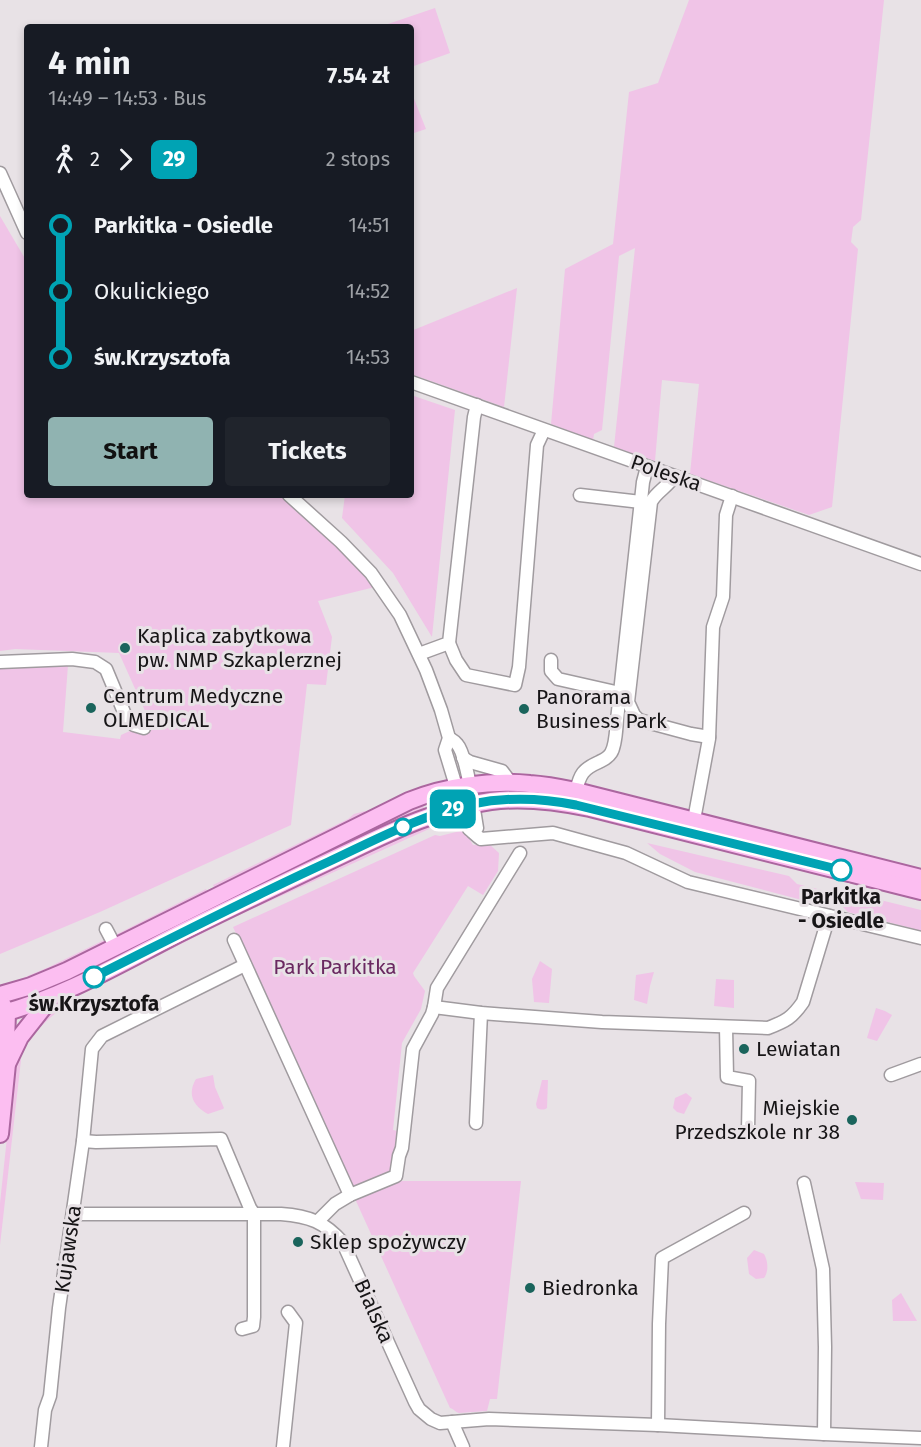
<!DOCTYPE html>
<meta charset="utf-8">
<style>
:root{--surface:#171b24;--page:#20242c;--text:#f1f3f6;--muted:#9ea1a6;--accent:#90b3b1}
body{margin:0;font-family:"Fira Sans",sans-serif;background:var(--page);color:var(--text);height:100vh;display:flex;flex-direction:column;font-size:22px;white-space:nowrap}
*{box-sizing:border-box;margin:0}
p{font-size:20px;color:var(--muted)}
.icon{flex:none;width:33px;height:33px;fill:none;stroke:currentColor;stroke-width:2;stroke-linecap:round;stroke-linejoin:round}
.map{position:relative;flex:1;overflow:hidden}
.side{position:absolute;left:24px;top:24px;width:390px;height:474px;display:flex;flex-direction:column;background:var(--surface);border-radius:6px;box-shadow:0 3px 9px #0003}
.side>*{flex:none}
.badge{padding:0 12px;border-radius:9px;font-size:21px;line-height:39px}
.map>.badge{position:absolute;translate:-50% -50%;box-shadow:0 0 0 3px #fff}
.legs{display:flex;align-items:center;gap:9px;height:66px;padding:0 24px;font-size:20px}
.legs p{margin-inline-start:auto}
.headline{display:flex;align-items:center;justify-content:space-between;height:102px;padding:0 24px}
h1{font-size:33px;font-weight:700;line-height:45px}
.primary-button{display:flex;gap:12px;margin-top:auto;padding:12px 24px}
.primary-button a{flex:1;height:69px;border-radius:6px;background:var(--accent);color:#111;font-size:24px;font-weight:700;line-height:69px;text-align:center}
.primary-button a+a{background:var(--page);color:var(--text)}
ul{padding:0 24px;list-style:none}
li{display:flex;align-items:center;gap:21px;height:66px;font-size:22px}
li i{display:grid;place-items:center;width:9px;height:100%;margin:0 8px;background:currentColor}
li i::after{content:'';width:15px;height:15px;margin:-8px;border:4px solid;border-radius:50%;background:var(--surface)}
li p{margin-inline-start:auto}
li:first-child i{background:linear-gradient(#0000 50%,currentColor 0)}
li:last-child i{background:linear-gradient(currentColor 50%,#0000 0)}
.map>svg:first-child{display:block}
.green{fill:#f0c4e7}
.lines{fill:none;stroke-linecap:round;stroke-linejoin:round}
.minor-casing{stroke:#a09b9f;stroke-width:15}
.major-casing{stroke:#ab669f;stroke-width:20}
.minor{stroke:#fff;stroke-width:12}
.major{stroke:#fcbef1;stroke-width:16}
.line-1-casing{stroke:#fff;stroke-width:14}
.line-1{stroke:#00a3b4;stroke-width:9}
.poi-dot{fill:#1a645c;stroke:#e8e2e6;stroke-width:2}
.stop-1-dot{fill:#fff;stroke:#00a3b4;stroke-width:3}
.labels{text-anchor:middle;stroke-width:6;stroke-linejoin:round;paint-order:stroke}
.street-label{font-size:21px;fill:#171517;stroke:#e8e2e6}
.poi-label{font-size:21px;fill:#171517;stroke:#e8e2e6;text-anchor:start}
.stop-label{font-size:21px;font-weight:bold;fill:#171517;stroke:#e8e2e6}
.park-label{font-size:21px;fill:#6a2961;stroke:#e8e2e6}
</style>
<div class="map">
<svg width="921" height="1447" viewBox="0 0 921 1447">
<rect width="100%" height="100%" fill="#e8e2e6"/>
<g class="green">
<path d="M689,0H884L861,220L853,227L851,242L858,249L832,507L809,515L690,474L699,384L662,380L655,461L614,447L635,248L619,256L602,430L594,434L593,440L551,424L565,269L613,244L629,92L658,83Z"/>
<path d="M435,8L450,53L411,67V27H389L388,24Z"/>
<path d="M411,91L426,129L411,134Z"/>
<path d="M0,216L27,262V495H284L360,558L375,587L318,601L332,637L326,685L307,684L291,825L100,912L0,954V667L68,665L63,732L120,739L121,735L150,722L119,653L15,649L0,651Z"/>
<path d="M517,288L504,407L411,374V331Z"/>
<path d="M411,395L455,410L432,637L393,573L342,518L345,495H411Z"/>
<path d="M422,803L424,808L323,853L288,873L222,905L220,900Z"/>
<path d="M365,811L363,816L216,892L213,885L348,819L354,814Z"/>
<path d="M429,822L430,826L429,829L228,920L225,914Z"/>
<path d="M464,830L473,845L489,844L499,853L498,871L483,895L468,886L413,973L414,976L425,991L421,1009L402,1043L393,1130L402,1132L393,1170L388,1174L352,1189L233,927L435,835L440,836Z"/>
<path d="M647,843L789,876L797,884L834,893L832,898L819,901L817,904L695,872L660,854Z"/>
<path d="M206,889L209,896L119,940L115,935Z"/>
<path d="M836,893L853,898L864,896L921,910V934H910L911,928L848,912L835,899Z"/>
<path d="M219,918L221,924L117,976L134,962Z"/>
<path d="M106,939L108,943L19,984L18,980L49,967Z"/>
<path d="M540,961L552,969L549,1003L534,1002L532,979Z"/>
<path d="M654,972L650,986L647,1004L634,1000L636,975Z"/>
<path d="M716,979L734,980V1008L714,1006Z"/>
<path d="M76,996L77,998C59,1008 44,1023 30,1038L27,1037L50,1012Z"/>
<path d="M876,1008L885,1011L892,1015L877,1041L867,1038Z"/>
<path d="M19,1058L21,1060L0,1245V1203L13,1081Z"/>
<path d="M213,1075L215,1087L224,1108L223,1109L208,1114C193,1106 187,1094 196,1079Z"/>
<path d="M542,1080H548L547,1108C544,1110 541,1110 537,1108L536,1104Z"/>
<path d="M686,1093L692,1098L684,1114L677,1112L673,1108L675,1098Z"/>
<path d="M396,1181H521L497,1399H490L487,1411L459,1413C455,1412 454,1409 450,1408L356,1201L359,1195Z"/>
<path d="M855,1182L884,1183L883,1200L861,1199Z"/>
<path d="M754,1250L764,1254C768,1261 769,1271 764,1278L756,1279L749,1274L747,1258Z"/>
<path d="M901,1293L917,1321H893L892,1300Z"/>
</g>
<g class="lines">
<g class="minor-casing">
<g id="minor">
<path d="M0,173L27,233"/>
<path d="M411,382L921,564"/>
<path d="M674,476C668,487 657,491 651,502L628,702L634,715L639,720L691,734L709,737"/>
<path d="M289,495L341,542L371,573L400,615L426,670L441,710L449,738L445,750L469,829C473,832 476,836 481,839L553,833L626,853L688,882L921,938"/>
<path d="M580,495L641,502"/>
<path d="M449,643L456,660L466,675L515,685L519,667L537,445L544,430"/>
<path d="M419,654L449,643L474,417L477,405"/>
<path d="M551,660V671L558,679L620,693"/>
<path d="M0,662L72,659L95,662L106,669L126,717L134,725L144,728"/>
<path d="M449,738C452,740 455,741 457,744C467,755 474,811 477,828L473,832"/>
<path d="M463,758L470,762L502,771L511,783"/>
<path d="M576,791C580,774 583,769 599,762C603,760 608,758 611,753C616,745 616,730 617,720L643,482L647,467"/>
<path d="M694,820L709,739L713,627L723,597L726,515L732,496"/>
<path d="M106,929L115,946"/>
<path d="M234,940L350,1195"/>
<path d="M434,1007L437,988L520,853"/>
<path d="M726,1027L727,1077L749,1081L748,1130"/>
<path d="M891,1075L921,1064"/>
<path d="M476,1123L481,1013"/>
<path d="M83,1141L96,1142L221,1139L250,1208L254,1214V1317L253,1326L242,1329"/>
<path d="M804,1183L823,1269L825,1347L824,1434"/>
<path d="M73,1214H281C309,1216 325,1222 343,1243L415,1402L419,1409L431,1419L440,1423L489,1419L658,1425L824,1434L921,1438"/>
<path d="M318,1221L335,1204L350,1195L396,1176L399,1156L402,1148L413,1049L432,1014L434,1007L481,1013L602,1022L768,1028C786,1021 792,1018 803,1002L829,916"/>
<path d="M452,1422L463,1447"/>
<path d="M658,1425L659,1324L662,1258L744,1213"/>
<path d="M41,1447L45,1410L50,1396L59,1308L83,1141L92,1049L102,1036L245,965"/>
<path d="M283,1447L296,1323L288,1312"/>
</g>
</g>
<g class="major-casing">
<g id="major">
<path d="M0,995L31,986L67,971L409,801C445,786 491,780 530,784C545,785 561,788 576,791L921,878"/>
<path d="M0,1014C60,998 114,967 170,938C228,909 287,881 346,853C392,831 439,808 491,801C524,797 557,801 590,808L921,891"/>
<path d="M8,1062L20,1037L50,999"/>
<path d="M0,1134L7,1064L6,1043L7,1013L2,1004"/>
</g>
</g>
<use href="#minor" class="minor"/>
<use href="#major" class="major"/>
</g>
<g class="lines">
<g class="line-1-casing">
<path id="line-1" d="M94,977C172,938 249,898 328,862C375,840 421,815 472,804C506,797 542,798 576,805L841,870"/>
</g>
<use href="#line-1" class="line-1"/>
</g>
<g class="poi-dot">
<circle cx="125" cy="648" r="6"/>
<circle cx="91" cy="708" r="6"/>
<circle cx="524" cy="709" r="6"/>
<circle cx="744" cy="1049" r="6"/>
<circle cx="852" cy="1120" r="6"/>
<circle cx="298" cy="1242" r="6"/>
<circle cx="530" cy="1288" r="6"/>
</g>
<g class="stop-1-dot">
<circle cx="403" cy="827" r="8"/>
<circle cx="841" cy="870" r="10"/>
<circle cx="94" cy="977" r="10"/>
</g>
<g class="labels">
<g class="street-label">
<text transform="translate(666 473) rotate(19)" y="7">Poleska</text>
<text transform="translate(68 1249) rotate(-82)" y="7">Kujawska</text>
<text transform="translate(374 1311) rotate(66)" y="7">Bialska</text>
</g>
<g class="poi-label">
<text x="137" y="643">Kaplica zabytkowa<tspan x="137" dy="24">pw. NMP Szkaplerznej</tspan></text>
<text x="103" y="703">Centrum Medyczne<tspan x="103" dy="24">OLMEDICAL</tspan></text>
<text x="536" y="704">Panorama<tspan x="536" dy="24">Business Park</tspan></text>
<text x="756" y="1056">Lewiatan</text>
<text x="840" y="1115" text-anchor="end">Miejskie<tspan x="840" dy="24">Przedszkole nr 38</tspan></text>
<text x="310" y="1249">Sklep spożywczy</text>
<text x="542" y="1295">Biedronka</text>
</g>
<g class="stop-label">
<text x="841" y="904">Parkitka<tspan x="841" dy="24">- Osiedle</tspan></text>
<text x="94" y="1011">św.Krzysztofa</text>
</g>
<g class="park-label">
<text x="335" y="974">Park Parkitka</text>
</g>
</g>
</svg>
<b class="badge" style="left:453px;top:809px;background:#00a3b4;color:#fff">29</b>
<section class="side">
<div class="headline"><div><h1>4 min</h1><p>14:49 – 14:53 · Bus</p></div><b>7.54 zł</b></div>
<div class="legs"><svg class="icon" aria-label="walk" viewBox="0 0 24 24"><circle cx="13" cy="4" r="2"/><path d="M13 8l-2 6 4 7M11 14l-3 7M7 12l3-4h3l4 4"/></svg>2<svg class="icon" aria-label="forward" viewBox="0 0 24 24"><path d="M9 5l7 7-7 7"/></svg><b class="badge" style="background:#00a3b4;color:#fff">29</b><p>2 stops</p></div>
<ul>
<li><i style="color:#00a3b4"></i><b>Parkitka - Osiedle</b><p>14:51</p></li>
<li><i style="color:#00a3b4"></i><span>Okulickiego</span><p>14:52</p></li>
<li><i style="color:#00a3b4"></i><b>św.Krzysztofa</b><p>14:53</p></li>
</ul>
<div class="primary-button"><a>Start</a><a>Tickets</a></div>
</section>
</div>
